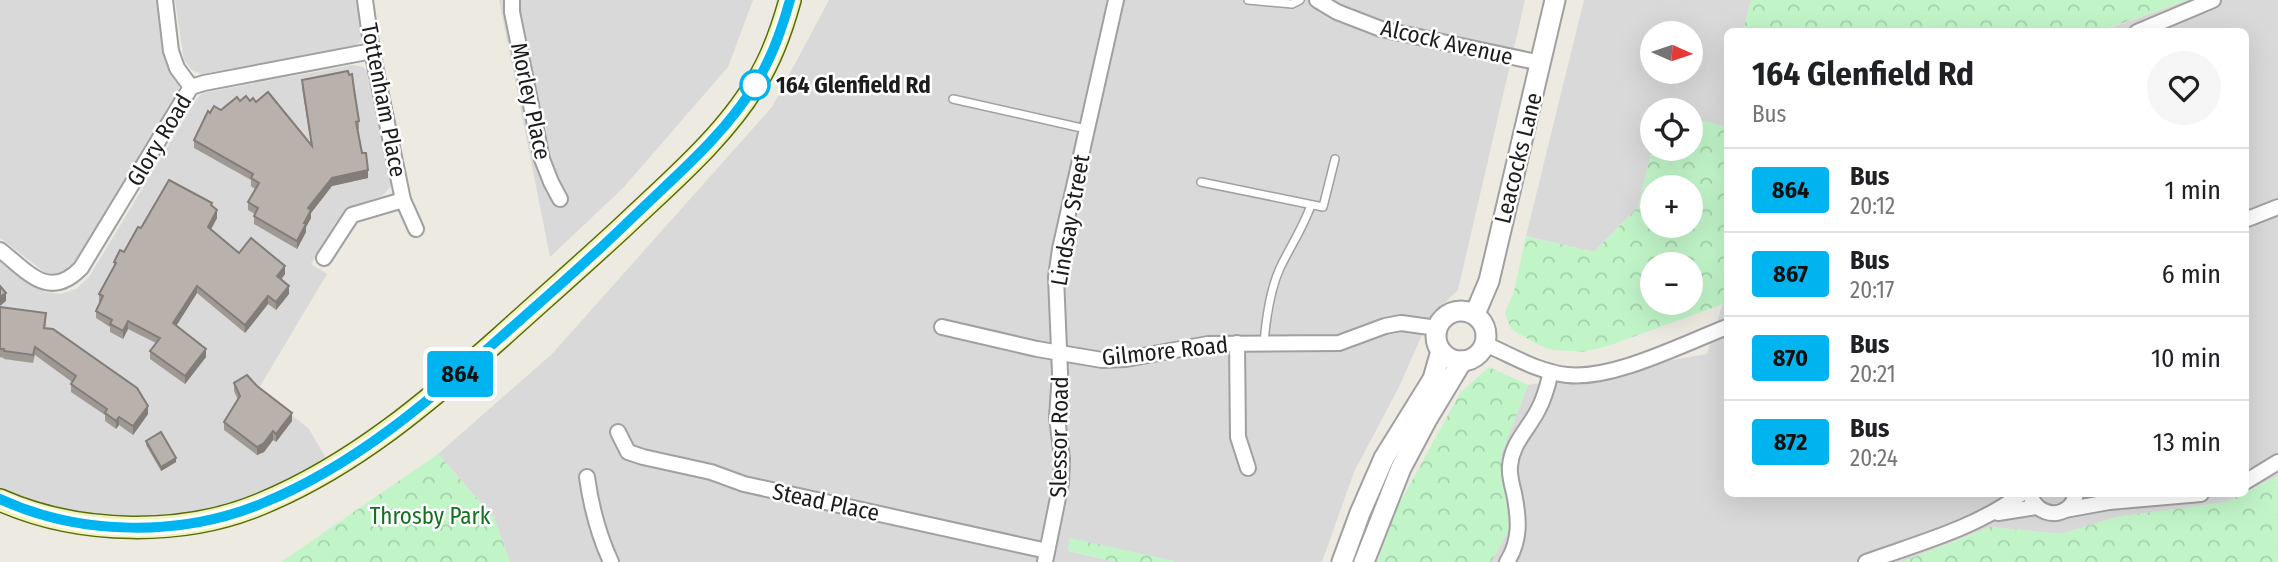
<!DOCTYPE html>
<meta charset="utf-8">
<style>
:root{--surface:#fff;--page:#f6f6f6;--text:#202124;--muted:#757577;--line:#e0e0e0}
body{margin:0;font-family:"Fira Sans Condensed",sans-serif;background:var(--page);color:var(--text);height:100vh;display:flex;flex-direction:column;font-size:26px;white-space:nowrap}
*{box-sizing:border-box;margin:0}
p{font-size:23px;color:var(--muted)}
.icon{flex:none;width:38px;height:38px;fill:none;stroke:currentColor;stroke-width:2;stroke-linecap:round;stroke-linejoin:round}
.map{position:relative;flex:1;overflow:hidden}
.drawer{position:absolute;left:1724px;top:28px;width:525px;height:469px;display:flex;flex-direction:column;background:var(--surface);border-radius:10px;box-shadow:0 7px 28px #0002}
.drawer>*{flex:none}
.badge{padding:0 14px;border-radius:5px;font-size:24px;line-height:46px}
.needle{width:46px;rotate:93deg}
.buttons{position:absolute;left:1640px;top:21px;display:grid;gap:14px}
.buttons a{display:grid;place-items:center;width:63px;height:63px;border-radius:50%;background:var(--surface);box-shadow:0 7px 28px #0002;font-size:35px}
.map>.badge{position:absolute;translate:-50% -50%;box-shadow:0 0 0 4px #fff}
.round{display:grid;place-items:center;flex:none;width:74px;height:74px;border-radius:37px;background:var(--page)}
.headline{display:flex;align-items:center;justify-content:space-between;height:119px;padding:0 28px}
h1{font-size:33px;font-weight:700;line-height:52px}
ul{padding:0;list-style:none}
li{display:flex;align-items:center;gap:21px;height:84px;padding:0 28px;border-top:2px solid var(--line)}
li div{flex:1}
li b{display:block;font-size:26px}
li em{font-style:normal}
li .badge{min-width:77px;font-weight:700;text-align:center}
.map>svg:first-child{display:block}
.residential{fill:#dad9d9;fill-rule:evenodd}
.park{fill:url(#park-crowns);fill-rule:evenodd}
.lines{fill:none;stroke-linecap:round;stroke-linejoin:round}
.service-casing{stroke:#a0a0a0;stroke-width:10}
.minor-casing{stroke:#a0a0a0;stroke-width:18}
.tertiary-casing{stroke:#a0a0a0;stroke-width:23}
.secondary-casing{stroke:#5b6a0c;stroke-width:24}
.service{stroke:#fff;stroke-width:7}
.minor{stroke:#fff;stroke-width:14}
.tertiary{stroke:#fff;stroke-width:19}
.secondary{stroke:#eff4b9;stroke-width:21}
.wall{fill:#9f9994}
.shaded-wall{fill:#827d78}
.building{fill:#b9b2ac;stroke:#827d78;stroke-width:2}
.line-casing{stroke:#fff;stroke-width:16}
.line{stroke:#00b5ef;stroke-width:10}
.stop-dot{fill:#fff;stroke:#00b5ef;stroke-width:3.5}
.labels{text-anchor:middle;stroke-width:5;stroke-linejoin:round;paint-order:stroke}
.street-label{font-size:23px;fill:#1c1c1c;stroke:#fff}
.stop-label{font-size:23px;font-weight:bold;fill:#1c1c1c;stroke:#fff;text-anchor:start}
.park-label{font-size:23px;fill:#13711f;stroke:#fff}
</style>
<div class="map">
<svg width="2278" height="562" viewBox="0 0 2278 562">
<defs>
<pattern id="park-crowns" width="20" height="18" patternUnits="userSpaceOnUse" patternTransform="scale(1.75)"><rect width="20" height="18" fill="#c1f5c8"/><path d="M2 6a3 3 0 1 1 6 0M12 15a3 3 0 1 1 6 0" fill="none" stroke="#a5d1ab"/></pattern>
</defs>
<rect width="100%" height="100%" fill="#edeae2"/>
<g class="residential">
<path d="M0,0H158L166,62L179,85L178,95L73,269L54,277L47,274L0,238Z"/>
<path d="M175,0H359L363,35L359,43L350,48L201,74L192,70L184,60Z"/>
<path d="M499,0H753L728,67L623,188L550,257Z"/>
<path d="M829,0H1525L1458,290L1429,319L1399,387L1354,472L1322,562H1178L1070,539L1068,551L1116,562H510L494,518L438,454L552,354L772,107Z"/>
<path d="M1584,0H1751L1743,31L1727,32V127L1691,118L1690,110H1652V149L1638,207L1594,252L1526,236ZM1652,33H1690V72H1652Z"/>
<path d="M2187,0H2278V476L2245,492V32H2100Z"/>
<path d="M353,65L363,67L371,75L393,181L391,186L382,196L350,207L337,221L311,264L327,274L259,388L309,429L326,458L272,488L231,503L180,514L141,517L89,515L51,507L0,488V259L45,292L60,294L76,289L89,277L196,100L202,93Z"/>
<path d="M1727,290V494H2243L2226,502L2116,517L2061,534L1990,527L1902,562H1491L1509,529L1501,455L1528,385L1707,354Z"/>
</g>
<g class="park">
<path d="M1751,0H2187L2100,31H1743Z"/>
<path d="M1691,118L1727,127V290L1723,304L1608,346L1582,352L1553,350L1540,346L1511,329L1505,313L1514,291L1526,236L1594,252L1638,207L1652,149H1690ZM1652,187H1690V226H1652ZM1690,264V303H1652V264Z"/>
<path d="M1489,367L1528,385L1501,455L1509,529L1491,562H1377L1397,508L1460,393Z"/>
<path d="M438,454L494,518L510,562H281Z"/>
<path d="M2278,476V562H1902L1990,527L2061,534L2116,517L2226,502Z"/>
<path d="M1070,538L1178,562H1116L1068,551Z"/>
</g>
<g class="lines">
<g class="service-casing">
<g id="service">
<path d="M1248,0L1292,4L1300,0"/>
<path d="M953,99L1086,129"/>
<path d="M1201,182L1323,207L1335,159"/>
<path d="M1264,343C1266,319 1270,290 1280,268C1290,247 1303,228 1311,205"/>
</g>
</g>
<g class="minor-casing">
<g id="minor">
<path d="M165,0L171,51L177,68L191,87"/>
<path d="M365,0L372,51L403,200L416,229"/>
<path d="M512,0V12L542,159L551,182L560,199"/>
<path d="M1317,0L1337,12L1381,29L1541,63"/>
<path d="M2137,32L2213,0"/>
<path d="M2245,220L2278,207"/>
<path d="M0,250C28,272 49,301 81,268L191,87L204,83L372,51"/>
<path d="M324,258L352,215L403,200"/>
<path d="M942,327L1037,349L1102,360L1126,359L1208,344L1339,343L1385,326L1401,323L1437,328"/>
<path d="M1237,343L1238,437L1248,468"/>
<path d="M1485,344C1511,355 1538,372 1567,375C1613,380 1683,344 1727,327"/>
<path d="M618,432L628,452L643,457L711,472L744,484L1047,551"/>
<path d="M587,477C591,506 599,536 611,562"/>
<path d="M2245,482L2278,462"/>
<path d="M2030,494C2037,519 2070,520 2076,494"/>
<path d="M2065,510L2109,502L2201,494"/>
<path d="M1998,513L2036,507"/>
<path d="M1045,562L1061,483L1062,459L1057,417L1060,373L1056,277L1060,249L1116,0"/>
<path d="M1507,562C1521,540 1519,518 1514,493C1512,485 1509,475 1510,466C1512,442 1529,429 1539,408C1545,397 1548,384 1551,372"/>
<path d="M1866,562C1919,543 1976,528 2021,494"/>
</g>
</g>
<g class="tertiary-casing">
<g id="tertiary">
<circle cx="1461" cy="336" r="25"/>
<path d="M1475,314L1489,281L1555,0"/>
<path d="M1342,562L1360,513L1384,458L1433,379L1441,351"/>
<path d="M1364,562L1401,468L1427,419L1462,361"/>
</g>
</g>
<g class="secondary-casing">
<path id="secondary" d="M0,500C79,535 184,537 263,503C354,465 429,401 501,337C542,300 583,264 623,227C668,184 724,137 756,83C772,58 782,29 790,0"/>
</g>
<use href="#service" class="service"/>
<use href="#minor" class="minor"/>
<use href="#tertiary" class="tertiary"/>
<use href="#secondary" class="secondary"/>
</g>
<g class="wall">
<path d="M302,80L359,121V129L358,130L362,153L368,178L332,186L311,213V218L306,227V232L297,249L254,224V216L255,214L248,210V202L255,189L251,186V180L194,148V140L210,113L221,110L240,101H250L256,102L311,144L302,88Z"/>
<path d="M212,206L217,218L211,229L239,253L285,274L281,280L289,294L276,310L268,304L245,333L197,293L176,326L206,357L185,384L150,359V351L156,343L128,329L123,339L110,332V327L96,318V311L100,303L99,302V294L114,267V262L124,252L141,228Z"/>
<path d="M0,307L46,321L45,328L148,414L133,435L119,425L116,429L105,421V415L71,392V384L72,382L35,355L33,363L4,359V358L0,357Z"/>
<path d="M234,383L292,421L276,442L273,440L264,452L257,455L224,430V422L238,400L234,391Z"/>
<path d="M146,441L176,462L161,471L146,445Z"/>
</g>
<g class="shaded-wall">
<path d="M368,170V178L332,186L311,213V218L306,227V232L297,249V241L308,208L332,178Z"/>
<path d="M217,210V218L208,235V227Z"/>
<path d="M285,266V274L277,284V276Z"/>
<path d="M197,286V293L173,331V323Z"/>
<path d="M289,286V294L276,310V302Z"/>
<path d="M6,293V301L0,306V297Z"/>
<path d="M268,296V304L245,333V325Z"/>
<path d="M128,321V329L123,339V331Z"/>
<path d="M206,349V357L185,384V376Z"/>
<path d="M148,406V414L133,435V426Z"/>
<path d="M292,413V421L276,442V434Z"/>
<path d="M119,417V425L116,429V421Z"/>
<path d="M273,431V440L264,452L257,455V447Z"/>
<path d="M176,458V462L161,471V467Z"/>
</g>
<g class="building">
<path d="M348,71L349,75L352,74L354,89L359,121L356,122L362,153H366L368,170L332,178L308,208L311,210L304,223L306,224L297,241L254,216L258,208L248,202L259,183L251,178L253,174L194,140L208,111L210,113L214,106L221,110L237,97L240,101L246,96L250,101L253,98L256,102L268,92L312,146L302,80Z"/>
<path d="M169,180L212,203L211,205L217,210L208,227L239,253L251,238L285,266L277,276L289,286L276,302L268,296L245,325L197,286L173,323L206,349L185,376L150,351L160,338L128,321L123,331L110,324L112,320L96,311L103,296L99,294L116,263L114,262L120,250L124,252L138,227L141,228Z"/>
<path d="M0,286L6,293L0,297Z"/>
<path d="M0,307L46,313L44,328L53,329L137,388L148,406L133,426L119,417L116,421L105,413L107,409L71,384L76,376L35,347L33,355L4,351V349H0Z"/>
<path d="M247,375L257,386L292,413L276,434L273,431L264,443L257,447L224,422L240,396L234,383Z"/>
<path d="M161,432L176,458L161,467L146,441Z"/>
</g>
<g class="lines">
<g class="line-casing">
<path id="line" d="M0,499C80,536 182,537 263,503C354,466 429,401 501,337C545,298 589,260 631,219C674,177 725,135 756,83C772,58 782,29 790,0"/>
</g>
<use href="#line" class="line"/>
</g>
<circle class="stop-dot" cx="755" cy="85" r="14"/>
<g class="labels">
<g class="street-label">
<text transform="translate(1447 42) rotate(13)" y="8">Alcock Avenue</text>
<text transform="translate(384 100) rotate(79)" y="8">Tottenham Place</text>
<text transform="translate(531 101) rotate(78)" y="8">Morley Place</text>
<text transform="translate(159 140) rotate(-59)" y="8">Glory Road</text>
<text transform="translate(1518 158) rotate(-76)" y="8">Leacocks Lane</text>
<text transform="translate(1070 220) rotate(-80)" y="8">Lindsay Street</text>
<text transform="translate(1165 351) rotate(-6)" y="8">Gilmore Road</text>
<text transform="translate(1059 437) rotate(-89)" y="8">Slessor Road</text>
<text transform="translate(826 502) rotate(12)" y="8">Stead Place</text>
</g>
<g class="stop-label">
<text x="776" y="93">164 Glenfield Rd</text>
</g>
<g class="park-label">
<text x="430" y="524">Throsby Park</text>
</g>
</g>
</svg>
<div class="buttons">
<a><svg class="needle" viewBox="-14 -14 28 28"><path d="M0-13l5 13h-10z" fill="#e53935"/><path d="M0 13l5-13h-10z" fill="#757577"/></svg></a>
<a><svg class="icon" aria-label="locate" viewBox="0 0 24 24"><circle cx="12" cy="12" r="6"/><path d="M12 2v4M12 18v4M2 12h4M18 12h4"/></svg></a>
<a>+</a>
<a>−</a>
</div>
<b class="badge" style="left:460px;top:374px;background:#00b5ef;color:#111">864</b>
<section class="drawer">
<div class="headline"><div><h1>164 Glenfield Rd</h1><p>Bus</p></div><a class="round"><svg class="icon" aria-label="heart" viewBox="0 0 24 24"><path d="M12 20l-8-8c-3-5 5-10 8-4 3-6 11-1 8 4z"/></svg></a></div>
<ul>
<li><span class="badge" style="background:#00b5ef;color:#111">864</span><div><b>Bus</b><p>20:12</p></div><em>1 min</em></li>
<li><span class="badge" style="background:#00b5ef;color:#111">867</span><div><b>Bus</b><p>20:17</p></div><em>6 min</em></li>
<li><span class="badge" style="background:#00b5ef;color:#111">870</span><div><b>Bus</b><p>20:21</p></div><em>10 min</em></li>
<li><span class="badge" style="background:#00b5ef;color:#111">872</span><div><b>Bus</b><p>20:24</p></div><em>13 min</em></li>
</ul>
</section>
</div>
